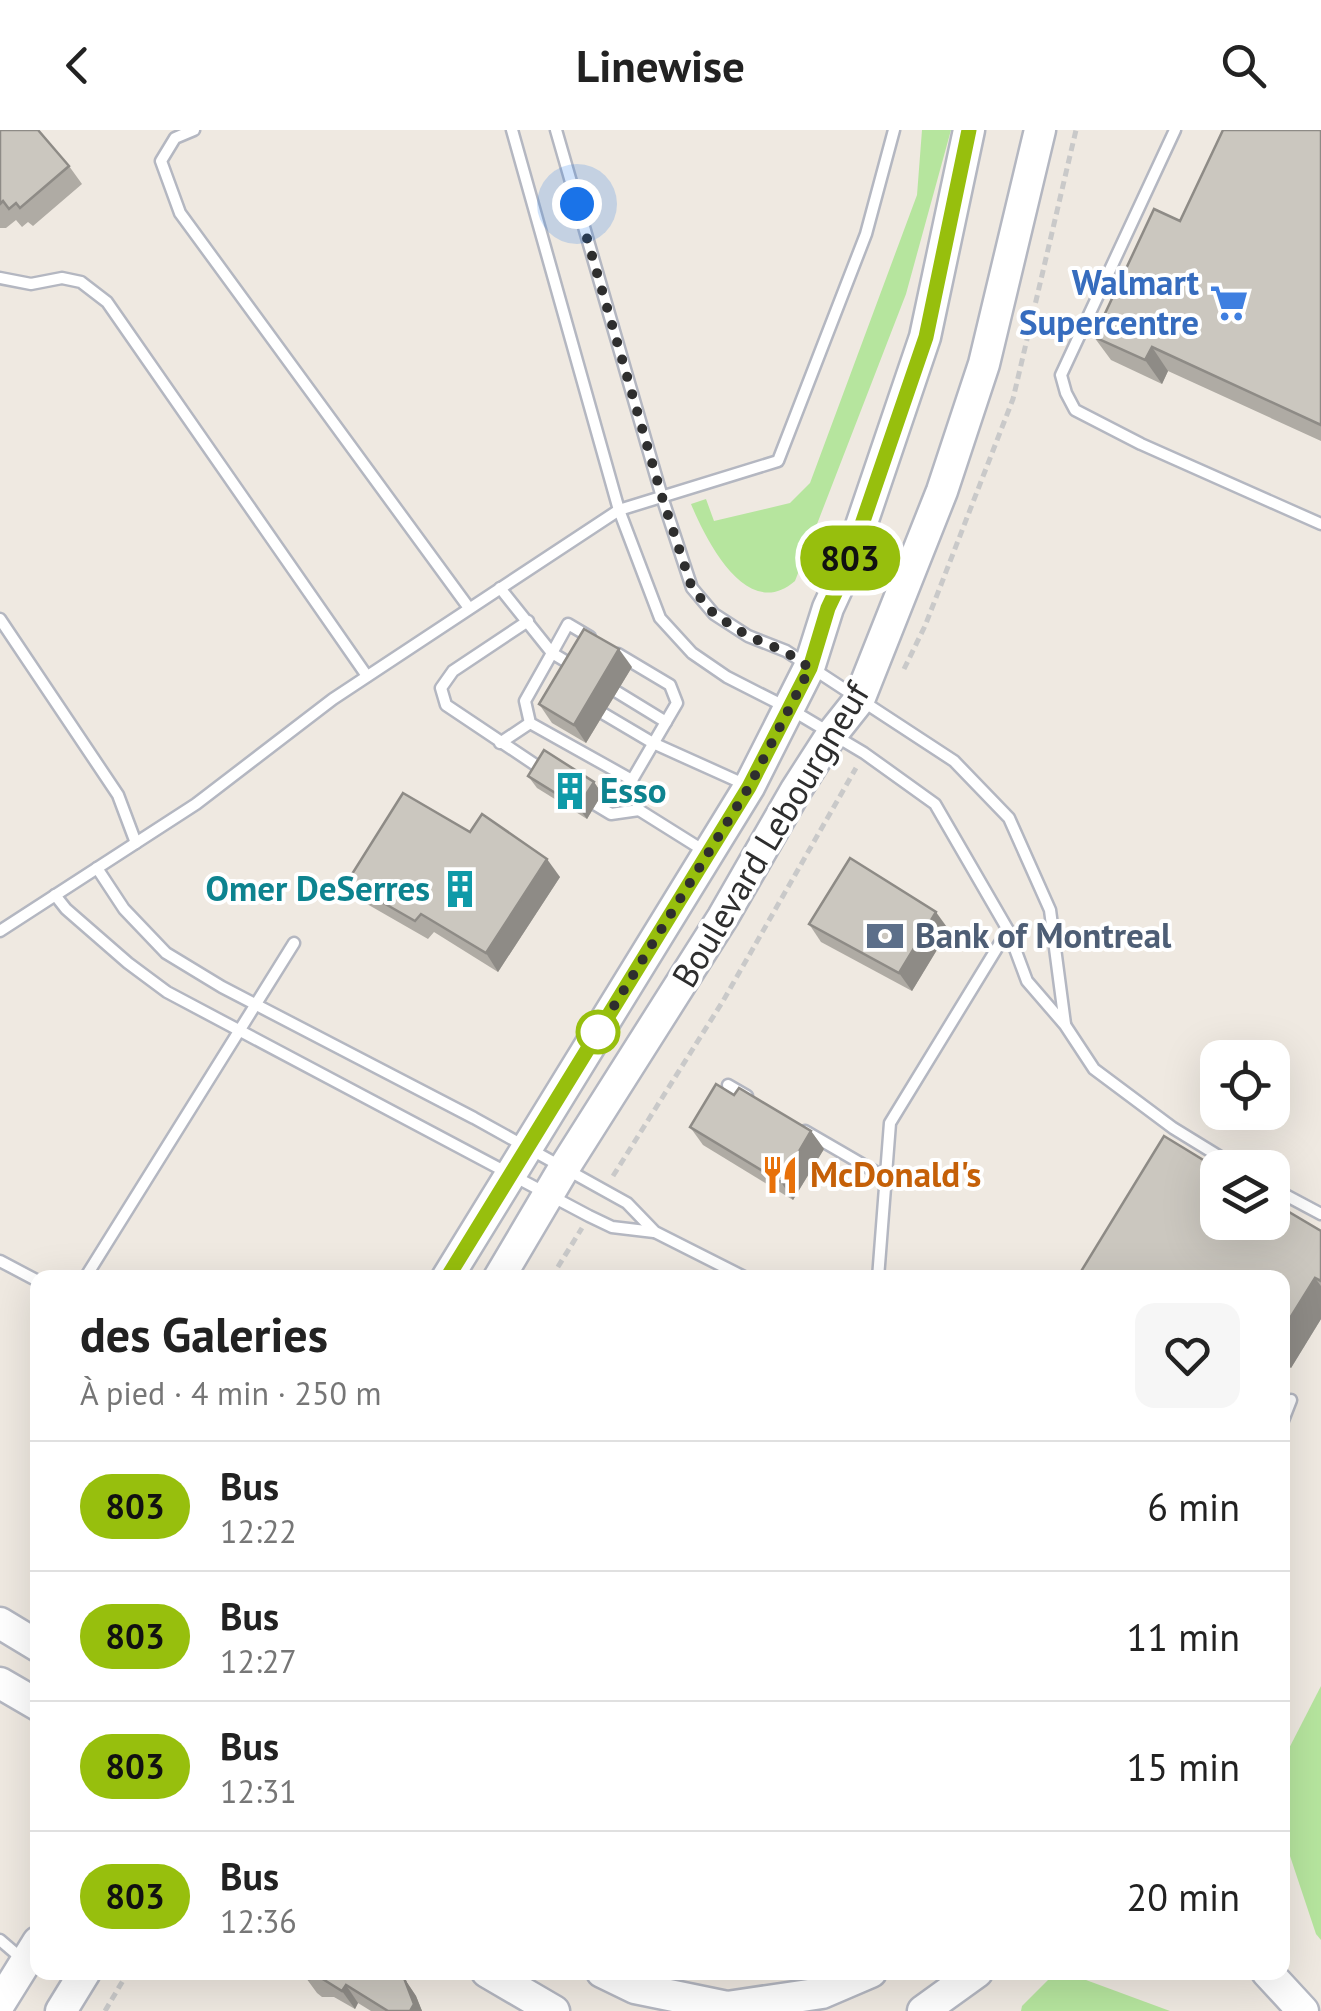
<!DOCTYPE html>
<html lang="fr">
<meta charset="utf-8">
<style>
:root{--surface:#fff;--page:#f6f6f6;--text:#222;--muted:#767676;--line:#e0e0e0}
body{margin:0;font-family:"PT Sans",sans-serif;background:var(--page);color:var(--text);height:100vh;display:flex;flex-direction:column;font-size:38px;white-space:nowrap}
*{box-sizing:border-box;margin:0}
p{font-size:32px;color:var(--muted)}
.icon{flex:none;width:55px;height:55px;fill:none;stroke:currentColor;stroke-width:2;stroke-linecap:round;stroke-linejoin:round}
.map{position:relative;flex:1;overflow:hidden}
.drawer{position:absolute;left:30px;top:1140px;width:1260px;height:710px;display:flex;flex-direction:column;background:var(--surface);border-radius:20px;box-shadow:0 10px 40px #0002}
.drawer>*{flex:none}
.badge{padding:0 20px;border-radius:32px;font-size:35px;line-height:65px}
.fabs{position:absolute;left:1200px;top:910px;display:grid;gap:20px}
.fabs a{display:grid;place-items:center;width:90px;height:90px;border-radius:20px;background:var(--surface);box-shadow:0 10px 40px #0002;font-size:50px}
.you{position:absolute;width:50px;height:50px;margin:-25px;border:8px solid #fff;border-radius:50%;background:#1a73e8;box-shadow:0 0 0 15px #1a73e833}
.map>.badge{position:absolute;translate:-50% -50%;box-shadow:0 0 0 5px #fff}
.round{display:grid;place-items:center;flex:none;width:105px;height:105px;border-radius:20px;background:var(--page)}
.summary{display:flex;align-items:center;justify-content:space-between;height:170px;padding:0 50px}
h1{font-size:48px;font-weight:600;line-height:75px}
ul{padding:0;list-style:none}
li{display:flex;align-items:center;gap:30px;height:130px;padding:0 50px;border-top:2px solid var(--line)}
li div{flex:1}
li b{display:block;font-size:38px}
li em{font-style:normal}
li .badge{min-width:110px;font-weight:700;text-align:center}
header{display:flex;justify-content:space-between;align-items:center;height:130px;padding:0 50px;background:var(--surface);font-size:45px;font-weight:600}
.map>svg:first-child{display:block}
.green{fill:#b6e59e}
.lines{fill:none;stroke-linecap:round;stroke-linejoin:round}
.lane-casing{stroke:#b4b7c1;stroke-width:15}
.secondary-casing{stroke:#b4b7c1;stroke-width:35}
.path{stroke:#c9c9c9;stroke-width:5;stroke-dasharray:8 5;stroke-linecap:butt}
.lane{stroke:#fff;stroke-width:10}
.secondary{stroke:#fff;stroke-width:30}
.wall{fill:#afaba4}
.shaded-wall{fill:#8e8b86}
.building{fill:#cbc7bf;stroke:#8e8b86;stroke-width:2.5}
.line-casing{stroke:#fff;stroke-width:22}
.line{stroke:#97bf0d;stroke-width:15}
.walk{stroke:#2e2e2e;stroke-width:10;stroke-dasharray:0 18}
.stop-dot{fill:#fff;stroke:#97bf0d;stroke-width:5}
.labels{text-anchor:middle;stroke-width:8;stroke-linejoin:round;paint-order:stroke}
.shop-label{font-size:35px;font-weight:bold;fill:#366cbe;stroke:#fff;text-anchor:end}
.culture-label{font-size:35px;font-weight:bold;fill:#0d838f;stroke:#fff;text-anchor:start}
.street-label{font-size:35px;fill:#2e2e2e;stroke:#fff}
.service-label{font-size:35px;font-weight:bold;fill:#4e5e75;stroke:#fff;text-anchor:start}
.food-label{font-size:35px;font-weight:bold;fill:#c56008;stroke:#fff;text-anchor:start}
</style>
<header><svg class="icon" aria-label="back" viewBox="0 0 24 24"><path d="M15 5l-7 7 7 7"/></svg>Linewise<svg class="icon" aria-label="search" viewBox="0 0 24 24"><circle cx="10" cy="10" r="6"/><path d="M15 15l6 6"/></svg></header>
<div class="map">
<svg width="1321" height="1881" viewBox="0 0 1321 1881">
<rect width="100%" height="100%" fill="#efe9e1"/>
<g class="green">
<path d="M922,0H951L906,164L795,451C747,493 706,410 691,374L706,369L714,391L790,373L810,353L917,65Z"/>
<path d="M1321,1556V1810L1316,1804L1283,1705L1282,1632Z"/>
<path d="M1055,1843H1067L1170,1881H1021L1022,1876Z"/>
</g>
<g class="lines">
<g class="lane-casing">
<g id="lane">
<path d="M194,0L175,8L161,31L180,83L469,478"/>
<path d="M512,0L619,380L660,488L692,523L727,547L790,579L864,623L935,674L1008,800L1027,851L1065,895L1094,939L1173,998L1238,1038"/>
<path d="M556,0L662,367L692,458L714,484L748,506L786,521L954,631L1009,688L1050,780L1065,894"/>
<path d="M1175,0L1061,245L1066,263L1075,280L1141,314L1321,394"/>
<path d="M0,148L31,154L62,148L81,152L107,172L367,546"/>
<path d="M500,458L552,523L525,571L530,593L632,650L639,680L706,722"/>
<path d="M0,489L118,665L136,713"/>
<path d="M528,491L453,541L441,558L446,575L546,642"/>
<path d="M618,524L670,555L677,573L632,650"/>
<path d="M577,538L552,523L568,494L590,507"/>
<path d="M617,562L666,592"/>
<path d="M604,584L653,613L744,654"/>
<path d="M500,613L530,593"/>
<path d="M596,675L611,684L639,680"/>
<path d="M97,738L124,779L166,823L222,857L474,988L627,1073L655,1102L746,1148"/>
<path d="M55,765L66,779L128,833L167,862L589,1086L612,1097L654,1102"/>
<path d="M0,801L196,674L333,569L619,380L778,331L866,104L894,0"/>
<path d="M728,955L747,966"/>
<path d="M805,1001L886,1048"/>
<path d="M1272,1058L1321,1084"/>
<path d="M0,1131L38,1151"/>
<path d="M85,1148L294,813"/>
<path d="M878,1148L890,993L1008,800"/>
<path d="M1282,1293L1291,1270"/>
<path d="M0,1810L21,1828"/>
</g>
</g>
<g class="secondary-casing">
<g id="secondary">
<path d="M447,1148L749,657L809,538L828,478L847,437L925,207L969,0"/>
<path d="M499,1148L564,1038L723,787L796,660L832,604L859,570L942,361L984,234L1040,0"/>
<path d="M0,1493L38,1516"/>
<path d="M0,1553L38,1575"/>
<path d="M487,1842L554,1881"/>
<path d="M602,1842L635,1858L727,1877L822,1863L871,1842"/>
<path d="M1267,1842L1303,1881"/>
<path d="M0,1873L38,1812"/>
<path d="M61,1881L85,1842"/>
<path d="M923,1881L977,1842"/>
</g>
</g>
<g class="path">
<path d="M904,539L925,496L1013,269L1076,0"/>
<path d="M613,1046L723,871L856,638"/>
<path d="M551,1148L582,1098"/>
<path d="M105,1881L128,1842"/>
</g>
<use href="#lane" class="lane"/>
<use href="#secondary" class="secondary"/>
</g>
<g class="wall">
<path d="M0,0L69,36L82,54L33,96L28,92L22,97L16,90L6,98H0Z"/>
<path d="M1321,0V311L1168,241L1162,254L1111,230L1094,207L1180,91Z"/>
<path d="M632,537L586,613L552,593L539,574Z"/>
<path d="M528,646L594,652L602,664L587,689L537,658Z"/>
<path d="M470,702L560,747L498,842L434,802L428,809L360,770L347,752Z"/>
<path d="M809,794L949,800L912,861L821,812Z"/>
<path d="M734,965L811,1001L824,1019L793,1070L703,1015L690,997Z"/>
<path d="M1321,1101V1189L1291,1238L1282,1233V1148Z"/>
<path d="M297,1842H395L404,1848L416,1866L422,1881H371L358,1873L355,1879L334,1867H322L317,1863L306,1848Z"/>
</g>
<g class="shaded-wall">
<path d="M1152,217L1168,241L1162,254L1145,230Z"/>
<path d="M619,519L632,537L586,613L574,595Z"/>
<path d="M594,652L602,664L587,689L578,677Z"/>
<path d="M547,729L560,747L498,842L486,823Z"/>
<path d="M936,782L949,800L912,861L899,843Z"/>
<path d="M811,1001L824,1019L793,1070L781,1052Z"/>
<path d="M1315,1148L1321,1156V1189L1291,1238L1282,1226V1201Z"/>
<path d="M404,1848L416,1866L422,1881H410Z"/>
<path d="M346,1855L358,1873L355,1879L342,1861Z"/>
</g>
<g class="building">
<path d="M0,0H38L69,36L20,78L16,73L9,79L3,71L0,74Z"/>
<path d="M1223,0H1321V295L1152,217L1145,230L1094,207L1154,79L1180,91Z"/>
<path d="M584,499L619,519L574,595L539,574Z"/>
<path d="M544,620L594,652L578,677L528,646Z"/>
<path d="M403,663L470,702L482,684L547,729L486,823L421,784L415,791L347,752Z"/>
<path d="M850,728L936,782L899,843L809,794Z"/>
<path d="M716,954L734,965L739,958L811,1001L781,1052L690,997Z"/>
<path d="M1164,1006L1218,1039V1092H1272V1072L1321,1101V1151L1315,1148L1282,1201V1148H1077Z"/>
<path d="M304,1842H395L404,1848L414,1874L410,1881H388L346,1855L342,1861L321,1848L309,1849L305,1845Z"/>
</g>
<g class="lines">
<g class="line-casing">
<path id="line" d="M447,1148L749,657L810,538L828,478L847,438L926,207L969,0"/>
</g>
<use href="#line" class="line"/>
<path class="walk" d="M577,74L662,367L692,458L714,484L748,506L786,522L810,538L749,657L598,902"/>
</g>
<defs>
<g id="supermarket-bare" transform="scale(3)"><path d="M-6-5.5h2.5l.6 2H6L4.5 2H-2.5L-4.4-4H-6ZM-1.5 3.2a1.3 1.3 0 1 0 .1 0ZM3 3.2a1.3 1.3 0 1 0 .1 0Z" fill="#3f7fe0" stroke="#fff" stroke-width="2.5" paint-order="stroke"/></g>
<g id="building-bare" transform="scale(3)"><path d="M-4-6H4V6H1V3H-1V6H-4ZM-2.5-4.3h1.7v1.8h-1.7ZM.8-4.3h1.7v1.8H.8ZM-2.5-1h1.7V.8h-1.7ZM.8-1h1.7V.8H.8Z" fill="#0f9aa8" stroke="#fff" stroke-width="2.5" paint-order="stroke"/></g>
<g id="bank-bare" transform="scale(3)"><path d="M-6-4H6V4H-6ZM0-2.3a2.3 2.3 0 1 0 0 4.6a2.3 2.3 0 1 0 0-4.6Z" fill="#5c6f8a" stroke="#fff" stroke-width="2.5" paint-order="stroke"/></g>
<g id="restaurant-bare" transform="scale(3)"><path d="M-5-6h1v4h1v-4h1v4h1v-4h1v5L-1.5 .5V6h-2V.5L-5-1ZM5-6V6H3V1.5H1.5Q1.5-4 5-6Z" fill="#e8710a" stroke="#fff" stroke-width="2.5" paint-order="stroke"/></g>
</defs>
<g fill-rule="evenodd">
<use href="#supermarket-bare" x="1229" y="173"/>
<use href="#building-bare" x="570" y="661"/>
<use href="#building-bare" x="460" y="759"/>
<use href="#bank-bare" x="885" y="806"/>
<use href="#restaurant-bare" x="780" y="1045"/>
</g>
<circle class="stop-dot" cx="598" cy="902" r="20"/>
<g class="labels">
<g class="shop-label">
<text x="1199" y="165">Walmart<tspan x="1199" dy="40">Supercentre</tspan></text>
</g>
<g class="culture-label">
<text x="600" y="673">Esso</text>
<text x="430" y="771" text-anchor="end">Omer DeSerres</text>
</g>
<g class="street-label">
<text transform="translate(771 705) rotate(-59)" y="12">Boulevard Lebourgneuf</text>
</g>
<g class="service-label">
<text x="915" y="818">Bank of Montreal</text>
</g>
<g class="food-label">
<text x="810" y="1057">McDonald's</text>
</g>
</g>
</svg>
<div class="fabs">
<a><svg class="icon" aria-label="locate" viewBox="0 0 24 24"><circle cx="12" cy="12" r="6"/><path d="M12 2v4M12 18v4M2 12h4M18 12h4"/></svg></a>
<a><svg class="icon" aria-label="layers" viewBox="0 0 24 24"><path d="M12 4l9 5-9 5-9-5zM3 14l9 5 9-5"/></svg></a>
</div>
<div class="you" style="left:577px;top:74px"></div>
<b class="badge" style="left:850px;top:428px;background:#97bf0d;color:#111">803</b>
<section class="drawer">
<div class="summary"><div><h1>des Galeries</h1><p>À pied · 4 min · 250 m</p></div><a class="round"><svg class="icon" aria-label="heart" viewBox="0 0 24 24"><path d="M12 20l-8-8c-3-5 5-10 8-4 3-6 11-1 8 4z"/></svg></a></div>
<ul>
<li><span class="badge" style="background:#97bf0d;color:#111">803</span><div><b>Bus</b><p>12:22</p></div><em>6 min</em></li>
<li><span class="badge" style="background:#97bf0d;color:#111">803</span><div><b>Bus</b><p>12:27</p></div><em>11 min</em></li>
<li><span class="badge" style="background:#97bf0d;color:#111">803</span><div><b>Bus</b><p>12:31</p></div><em>15 min</em></li>
<li><span class="badge" style="background:#97bf0d;color:#111">803</span><div><b>Bus</b><p>12:36</p></div><em>20 min</em></li>
</ul>
</section>
</div>
